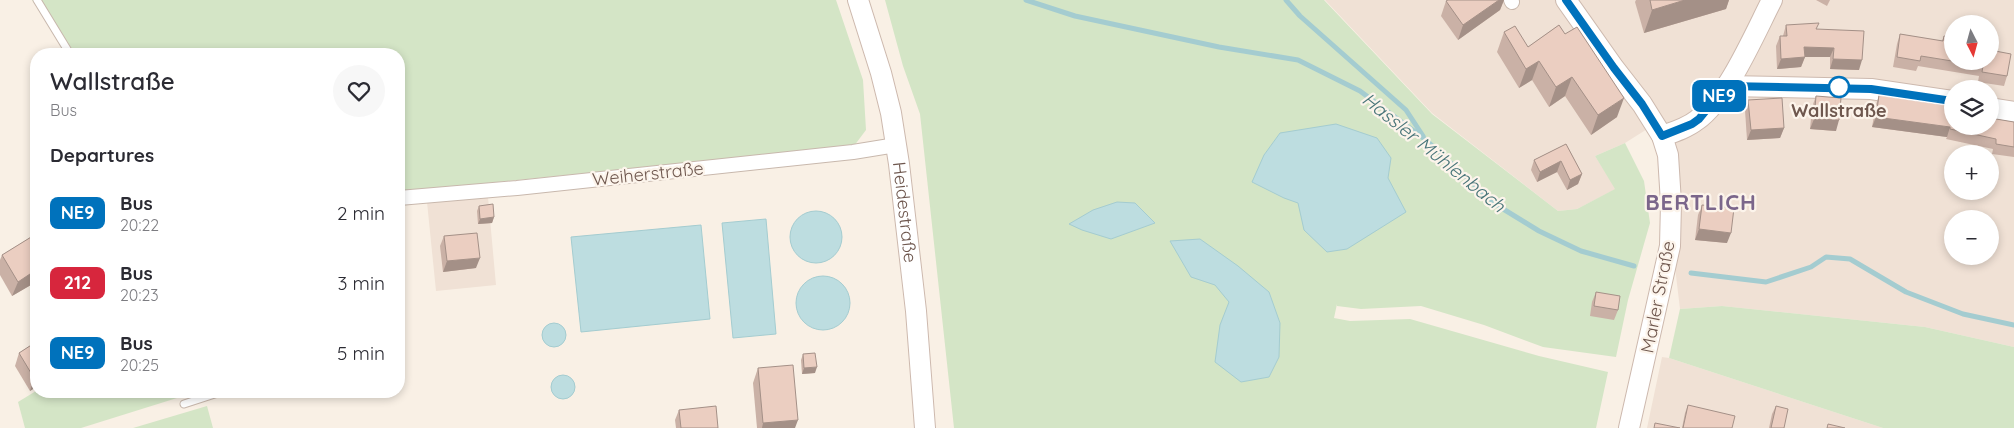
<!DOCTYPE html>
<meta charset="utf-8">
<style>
:root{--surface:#fff;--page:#f7f7f7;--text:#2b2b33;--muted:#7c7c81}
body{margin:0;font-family:Quicksand,sans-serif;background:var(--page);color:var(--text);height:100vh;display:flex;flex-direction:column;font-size:19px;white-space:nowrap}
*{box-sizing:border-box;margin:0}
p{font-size:16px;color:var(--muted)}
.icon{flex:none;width:28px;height:28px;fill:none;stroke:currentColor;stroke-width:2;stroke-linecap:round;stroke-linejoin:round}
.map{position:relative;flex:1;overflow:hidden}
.side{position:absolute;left:30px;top:48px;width:375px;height:350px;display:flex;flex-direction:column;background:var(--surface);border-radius:20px;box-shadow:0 2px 8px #0003}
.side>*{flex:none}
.badge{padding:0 10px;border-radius:8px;font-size:18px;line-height:32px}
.needle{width:32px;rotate:174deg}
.fabs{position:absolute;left:1944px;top:15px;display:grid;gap:10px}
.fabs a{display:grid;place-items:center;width:55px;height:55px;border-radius:50%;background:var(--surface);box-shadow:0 2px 8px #0003;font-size:25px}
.map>.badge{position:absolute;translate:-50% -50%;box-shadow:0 0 0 2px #fff}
h2{padding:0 20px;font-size:19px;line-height:45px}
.round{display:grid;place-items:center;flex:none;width:52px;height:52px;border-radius:26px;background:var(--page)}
.headline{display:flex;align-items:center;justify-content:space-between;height:85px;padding:0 20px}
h1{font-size:24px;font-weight:600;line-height:38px}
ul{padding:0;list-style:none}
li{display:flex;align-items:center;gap:15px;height:70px;padding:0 20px}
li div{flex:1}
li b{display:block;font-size:19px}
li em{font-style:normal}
li .badge{min-width:55px;font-weight:700;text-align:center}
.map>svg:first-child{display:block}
.residential{fill:#f0e1d5;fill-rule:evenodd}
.green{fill:#d4e5c6}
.water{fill:#bddde0;stroke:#a4ccd0}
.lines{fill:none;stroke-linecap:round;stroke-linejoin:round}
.stream{stroke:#a4ccd0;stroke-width:5}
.lane-casing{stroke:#c8b8ad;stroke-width:9}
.street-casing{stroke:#c8b8ad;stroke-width:16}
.secondary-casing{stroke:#cdb9ae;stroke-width:22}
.lane{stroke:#fff;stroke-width:7}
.street{stroke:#fff;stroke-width:14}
.secondary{stroke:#fff;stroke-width:20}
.wall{fill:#cab1a6}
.shaded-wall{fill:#a49087}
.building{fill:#ebcec1;stroke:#a49087}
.line-casing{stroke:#fff;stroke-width:11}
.line{stroke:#0072bc;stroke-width:8}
.stop-dot{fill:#fff;stroke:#0072bc;stroke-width:2.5}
.labels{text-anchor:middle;stroke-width:4.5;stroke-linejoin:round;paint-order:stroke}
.stop-label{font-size:18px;font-weight:bold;fill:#6e574e;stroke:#fcf4eb}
.street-label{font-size:18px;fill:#6e574e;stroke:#fcf4eb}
.water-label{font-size:19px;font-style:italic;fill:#477478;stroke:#fcf4eb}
.district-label{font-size:22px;font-weight:bold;letter-spacing:1px;fill:#7b668b;stroke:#fcf4eb}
</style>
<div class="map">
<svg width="2014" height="428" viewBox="0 0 2014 428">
<rect width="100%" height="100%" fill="#f9f0e5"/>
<g class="residential">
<path d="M1325,0H2014V347L1925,327L1722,306L1680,309L1669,217L1668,174L1652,126L1625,143L1595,156L1616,189L1577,209L1558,211L1432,113ZM1952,24H1990V61H1952ZM1952,89H1990V126H1952ZM1952,154H1990V191H1952ZM1952,219H1990V256H1952Z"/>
<path d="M488,197L496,285L436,291L427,202Z"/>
<path d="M1662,357L1669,358L1883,428H1647Z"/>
</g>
<g class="green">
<path d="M32,0H836L863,80L866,130L854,146L399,192V54H69Z"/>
<path d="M885,0H1324L1432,114L1558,211L1577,209L1615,189L1595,156L1625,143L1644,181L1650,223L1628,300L1616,357L1543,347L1484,325L1421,306L1361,309L1337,306V304L1334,318L1350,321L1410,319L1539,356L1608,372L1596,428H954L920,114L903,66Z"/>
<path d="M1722,306L1925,327L2014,347V428H1883L1669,358L1680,309Z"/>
<path d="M36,391H173L177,398L81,428H25L18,402Z"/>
<path d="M207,406L213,428H133Z"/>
</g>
<g class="water">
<path d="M1336,124L1377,138L1391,158L1388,178L1406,212L1347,249L1327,252L1304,230L1298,203L1284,198L1252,182L1264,155L1280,133Z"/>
<path d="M1117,202L1135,203L1155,223L1111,239L1082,230L1069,224L1093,210Z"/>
<circle cx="816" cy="237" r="26"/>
<path d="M766,219L776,334L733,338L722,223Z"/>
<path d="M701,225L710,319L581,332L571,237Z"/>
<path d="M1200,239L1238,266L1269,292L1280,323L1279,357L1269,377L1241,382L1215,362L1220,325L1229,302L1215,285L1191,277L1170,241Z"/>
<circle cx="823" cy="303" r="27"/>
<circle cx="554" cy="335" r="12"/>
<circle cx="563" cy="387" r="12"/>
</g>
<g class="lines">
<g class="stream">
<path d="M1026,0L1075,16L1219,47L1298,60L1360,91L1426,140L1495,204L1539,231L1581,251L1634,266"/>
<path d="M1286,0L1300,16L1406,110L1423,136"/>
<path d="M1691,273L1766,282L1811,267L1826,257L1850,259L1906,292L1963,314L2014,325"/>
</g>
<g class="lane-casing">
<g id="lane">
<path d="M37,0L70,54"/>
<path d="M184,404L224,391"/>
</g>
</g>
<g class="street-casing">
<g id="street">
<path d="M1511,0L1512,2"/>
<path d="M399,198L517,188L853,152L896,145"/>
</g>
</g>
<g class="secondary-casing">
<g id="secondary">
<path id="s1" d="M858,0L881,73L891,113L899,164L916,311L925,428"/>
<path d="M1566,0L1614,68L1642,104L1662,136L1668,155L1671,203L1670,246L1629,428"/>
<path d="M1726,86L1871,89L1952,101"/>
<path d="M1990,108L2014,112"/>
<path d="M1662,136C1674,132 1687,128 1697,120C1727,99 1755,33 1772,0"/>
</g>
</g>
<use href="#lane" class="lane"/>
<use href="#street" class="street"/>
<use href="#secondary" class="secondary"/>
</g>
<g class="wall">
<path d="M1448,0H1504L1500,10L1458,40L1441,16L1446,1Z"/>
<path d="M1636,0H1729L1726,9L1644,33L1635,2Z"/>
<path d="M1816,0H1830L1827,6Z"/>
<path d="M1559,25L1617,117L1591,135L1565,96L1549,107L1532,80L1519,88L1497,52L1504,32L1528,47Z"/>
<path d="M1786,25L1817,29L1859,70L1830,69V57H1805L1801,67L1777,69L1776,46L1780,36H1783Z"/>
<path d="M1900,34L1942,41L1944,36L1952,38V61H1990L2007,76L2004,86L1978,82L1979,76L1918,66L1916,71L1893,67L1897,44Z"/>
<path d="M1879,95L1952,126L2014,122V157L1992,154L1993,149L1946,139L1947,137L1872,127L1876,105Z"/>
<path d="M1816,96L1836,131L1810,129L1812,107Z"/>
<path d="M1748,100L1784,128L1780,138L1747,140L1745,110Z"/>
<path d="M1566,144L1582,174L1578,184L1567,190L1557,172L1537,182L1531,170L1534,160Z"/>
<path d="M1702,205L1727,243L1695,240L1698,215Z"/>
<path d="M479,206L494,217L492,223L478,224L477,211Z"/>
<path d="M36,234V282L12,296L0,275V260L2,255Z"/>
<path d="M444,236L476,268L443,272L440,246Z"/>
<path d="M1596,292L1618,310L1614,320L1590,316L1592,302Z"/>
<path d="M36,342V387L30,391L15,366L19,353Z"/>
<path d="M803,354L815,373L802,374L801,360Z"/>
<path d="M758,368L795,428H757L753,383Z"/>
<path d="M1688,405L1732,428H1682L1685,413Z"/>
<path d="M1776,406L1784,428H1769L1772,414Z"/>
<path d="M679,410L718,428H676L675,420Z"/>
</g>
<g class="shaded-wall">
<path d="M1499,0H1504L1500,10L1458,40L1463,25Z"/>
<path d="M1685,0H1729L1726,9L1644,33L1652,10Z"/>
<path d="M1804,47L1834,48L1830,57H1801Z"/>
<path d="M1805,57L1801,67L1777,69L1781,59Z"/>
<path d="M1833,59L1862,60L1859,70L1830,69Z"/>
<path d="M1539,61L1532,80L1519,88L1526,69Z"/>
<path d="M1572,77L1565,96L1549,107L1556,87Z"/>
<path d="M1624,98L1617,117L1591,135L1598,115Z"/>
<path d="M1876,117L1950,127L1947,137L1872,127Z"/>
<path d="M1814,119L1839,120L1836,131L1810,129Z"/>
<path d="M1784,128L1780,138L1747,140L1751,130Z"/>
<path d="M1561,161L1557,172L1537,182L1540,172Z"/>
<path d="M1582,174L1578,184L1567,190L1570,180Z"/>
<path d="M494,217L492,223L478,224L480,219Z"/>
<path d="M1699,229L1731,233L1727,243L1695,240Z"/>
<path d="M480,258L476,268L443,272L447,261Z"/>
<path d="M36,270V282L12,296L18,282Z"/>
<path d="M817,367L815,373L802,374L804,368Z"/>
<path d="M36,376V387L30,391L34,378Z"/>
<path d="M798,420L795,428H762L763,423Z"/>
</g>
<g class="building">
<path d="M1448,0H1499L1463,25L1446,1Z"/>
<path d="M1650,0H1685L1652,10Z"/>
<path d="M1819,23L1816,29L1864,31L1862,60L1833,59L1834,48L1804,47L1805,57L1781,59L1780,36H1787L1786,25Z"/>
<path d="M1559,25L1565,34L1577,27L1624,98L1598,115L1572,77L1556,87L1539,61L1526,69L1504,32L1515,26L1528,47Z"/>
<path d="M1900,34L1943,41L1944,36L1952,38V61L1921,56L1920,61L1897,57Z"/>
<path d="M1990,50L2011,54L2007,76L1982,72L1983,66L1956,61H1990Z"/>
<path d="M1879,95L1952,106V126H1990V118L2014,122V147L1996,144V139L1950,129V127L1876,117Z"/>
<path d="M1816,96L1841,98L1839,120L1814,119Z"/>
<path d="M1782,98L1784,128L1751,130L1748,100Z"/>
<path d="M1566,144L1582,174L1570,180L1561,161L1540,172L1534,160Z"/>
<path d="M493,204L494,217L480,219L479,206Z"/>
<path d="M1702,205L1734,208L1731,233L1699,229Z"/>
<path d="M477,233L480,258L447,261L444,236Z"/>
<path d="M36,234V270L18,282L2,255Z"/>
<path d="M1596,292L1620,296L1618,310L1594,306Z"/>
<path d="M36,342V376L34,378L19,353Z"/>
<path d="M815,353L817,367L804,368L803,354Z"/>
<path d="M793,365L798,420L763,423L758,368Z"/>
<path d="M1688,405L1735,416L1732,428H1683Z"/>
<path d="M716,406L718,428H681L679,410Z"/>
<path d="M1776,406L1788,409L1784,428H1771Z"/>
<path d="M1655,423L1680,428H1654Z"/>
<path d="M1828,424L1845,428H1827Z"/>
</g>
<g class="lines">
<g class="line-casing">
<path id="line" d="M1566,0L1614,68L1642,104L1662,136L1692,124L1699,119L1726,86L1871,89L1952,101"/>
</g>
<use href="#line" class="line"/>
</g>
<circle class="stop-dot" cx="1839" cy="87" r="10"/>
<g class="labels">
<g class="stop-label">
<text x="1839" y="117">Wallstraße</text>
</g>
<g class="street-label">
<text transform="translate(648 174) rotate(-6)" y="6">Weiherstraße</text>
<text dy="6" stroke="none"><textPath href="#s1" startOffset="218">Heidestraße</textPath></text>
<text transform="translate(1658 297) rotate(-79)" y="6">Marler Straße</text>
</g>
<g class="water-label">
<text transform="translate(1434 152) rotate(39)" y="7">Hassler Mühlenbach</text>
</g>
<g class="district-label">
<text x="1701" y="210">BERTLICH</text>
</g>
</g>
</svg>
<div class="fabs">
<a><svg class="needle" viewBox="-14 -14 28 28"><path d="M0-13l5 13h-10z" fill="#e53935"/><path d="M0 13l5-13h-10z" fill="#7c7c81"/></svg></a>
<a><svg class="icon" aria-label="layers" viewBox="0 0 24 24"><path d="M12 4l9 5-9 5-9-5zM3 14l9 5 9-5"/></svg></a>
<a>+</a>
<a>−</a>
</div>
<b class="badge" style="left:1719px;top:96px;background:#0072bc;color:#fff">NE9</b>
<section class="side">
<div class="headline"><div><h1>Wallstraße</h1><p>Bus</p></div><a class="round"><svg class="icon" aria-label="heart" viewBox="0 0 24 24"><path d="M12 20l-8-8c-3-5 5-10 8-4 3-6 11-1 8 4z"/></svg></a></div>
<h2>Departures</h2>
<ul>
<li><span class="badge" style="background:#0072bc;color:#fff">NE9</span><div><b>Bus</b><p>20:22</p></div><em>2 min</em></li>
<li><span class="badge" style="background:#d7263d;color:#fff">212</span><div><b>Bus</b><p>20:23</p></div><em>3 min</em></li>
<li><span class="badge" style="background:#0072bc;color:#fff">NE9</span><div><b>Bus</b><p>20:25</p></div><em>5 min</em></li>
</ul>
</section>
</div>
